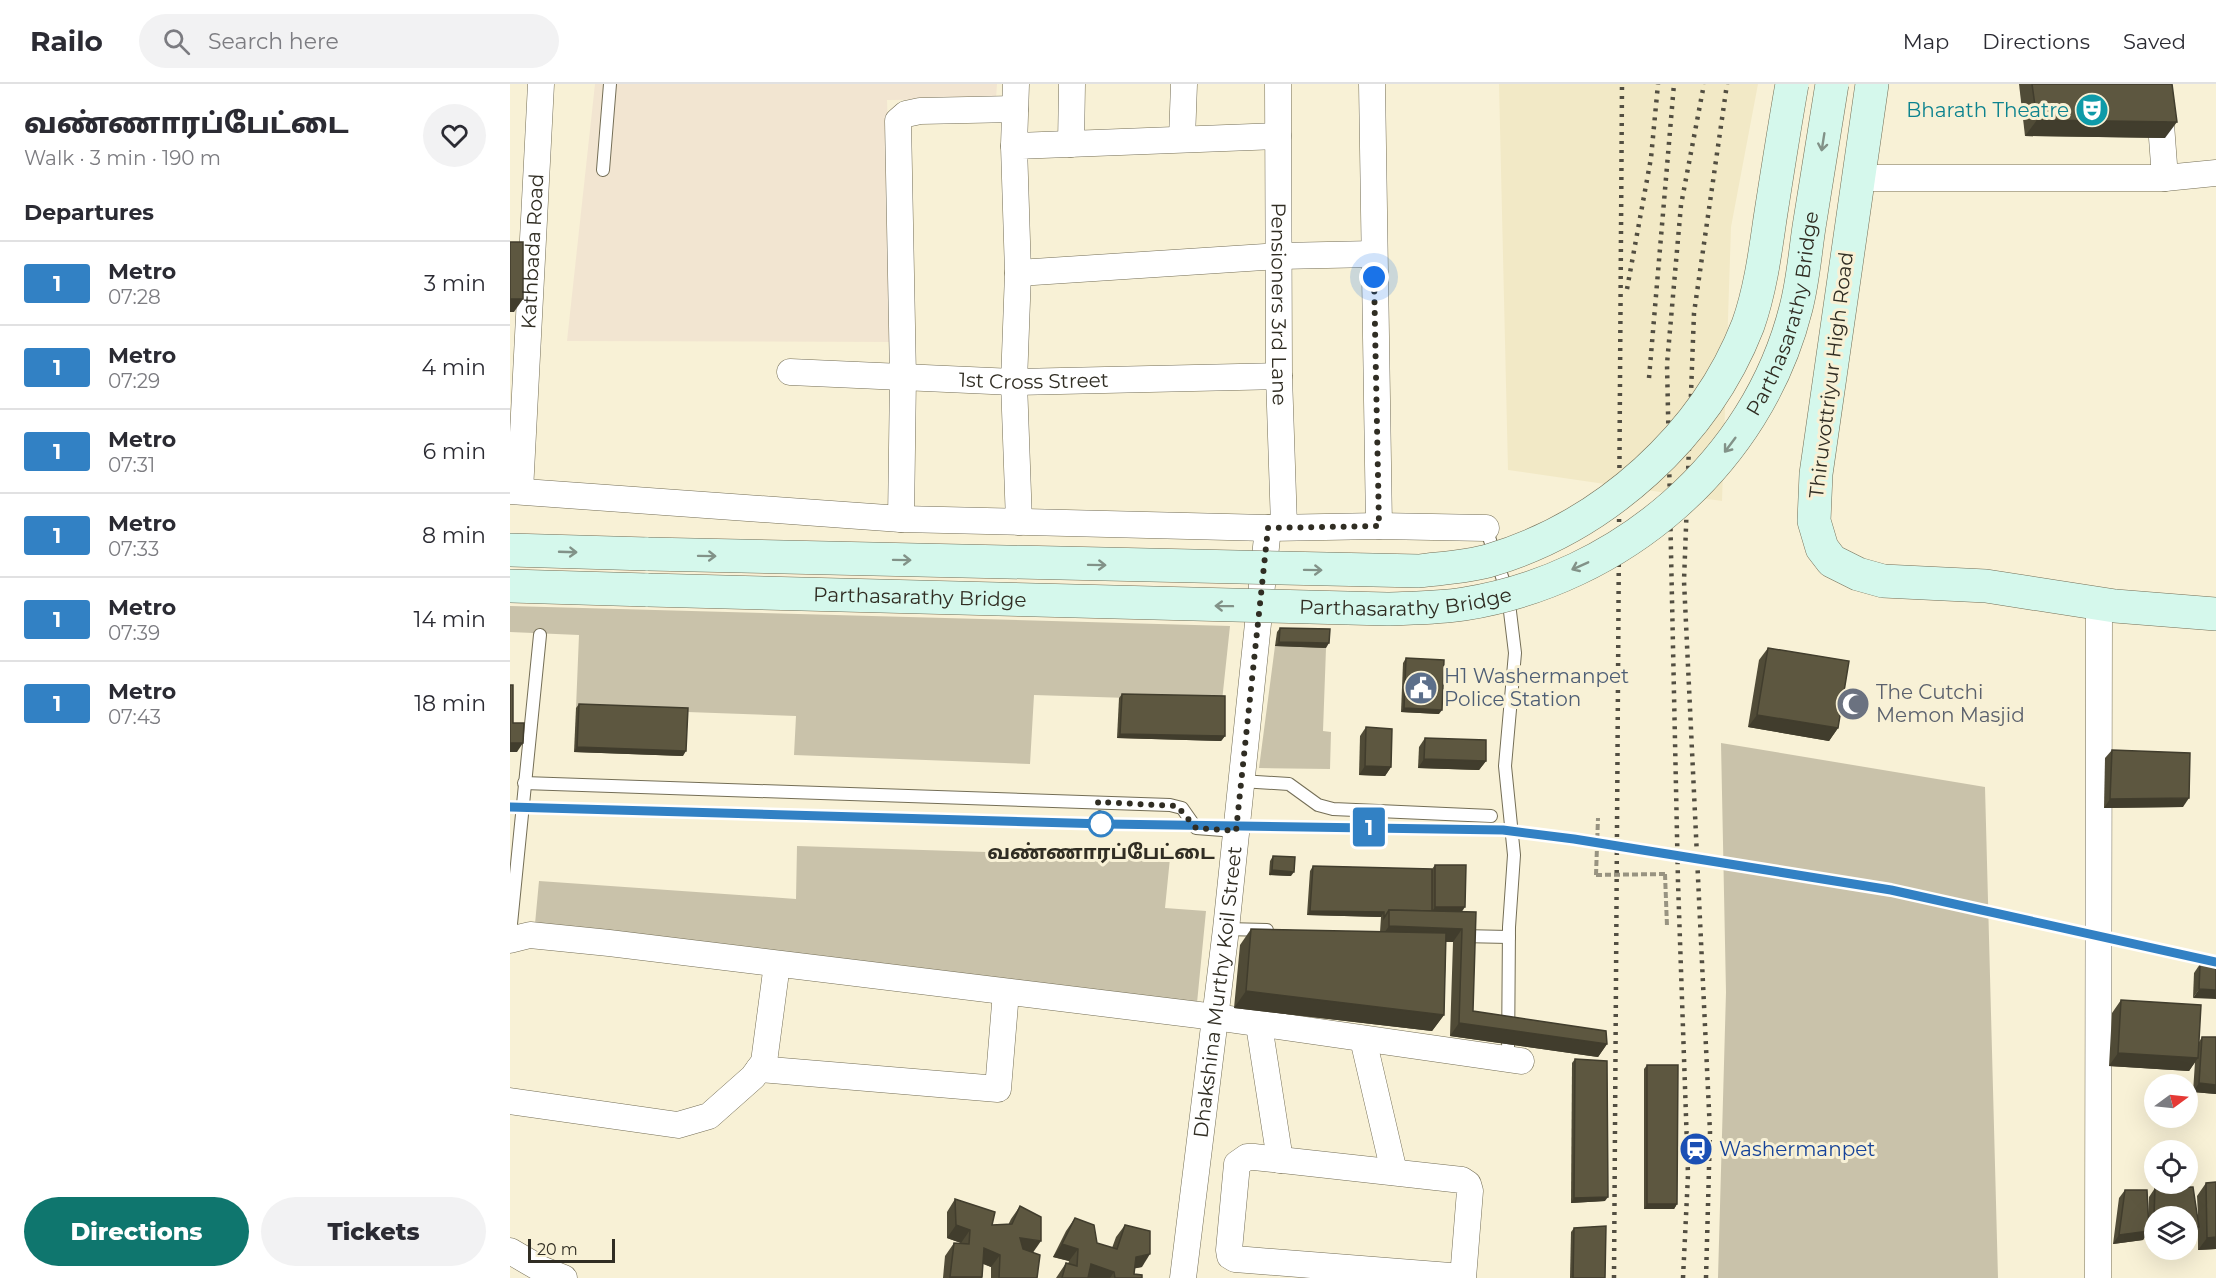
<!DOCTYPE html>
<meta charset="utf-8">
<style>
:root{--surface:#fff;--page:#f2f2f3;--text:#2b2b33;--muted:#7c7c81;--line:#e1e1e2;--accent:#0f766e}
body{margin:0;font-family:Montserrat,"Noto Sans Tamil",sans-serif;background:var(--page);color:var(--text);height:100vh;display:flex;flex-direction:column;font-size:22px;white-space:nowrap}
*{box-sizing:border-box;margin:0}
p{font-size:20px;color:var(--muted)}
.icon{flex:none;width:33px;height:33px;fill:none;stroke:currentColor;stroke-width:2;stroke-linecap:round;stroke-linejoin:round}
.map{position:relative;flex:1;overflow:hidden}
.details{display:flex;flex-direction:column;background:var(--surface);width:510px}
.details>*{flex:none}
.badge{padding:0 12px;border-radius:4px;font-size:21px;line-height:39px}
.needle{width:39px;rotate:75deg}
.fabs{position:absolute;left:1634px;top:990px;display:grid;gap:12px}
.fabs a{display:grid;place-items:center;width:54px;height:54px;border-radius:50%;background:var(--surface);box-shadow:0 6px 24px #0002;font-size:30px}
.scale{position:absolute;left:18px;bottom:15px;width:87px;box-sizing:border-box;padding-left:6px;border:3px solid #302d23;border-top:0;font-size:16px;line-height:21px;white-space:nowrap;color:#302d23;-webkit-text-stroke:4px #f8f1d6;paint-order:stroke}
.you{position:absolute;width:30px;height:30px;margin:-15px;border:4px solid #fff;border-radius:50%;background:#1a73e8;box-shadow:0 0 0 9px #1a73e833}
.map>.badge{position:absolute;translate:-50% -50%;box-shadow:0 0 0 3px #fff}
h2{padding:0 24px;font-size:22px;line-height:54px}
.round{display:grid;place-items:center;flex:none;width:63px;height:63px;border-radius:32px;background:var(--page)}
.overview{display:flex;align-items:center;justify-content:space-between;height:102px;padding:0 24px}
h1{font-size:28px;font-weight:800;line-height:45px}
.action{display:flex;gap:12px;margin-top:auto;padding:12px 24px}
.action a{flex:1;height:69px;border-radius:36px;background:var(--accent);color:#fff;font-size:24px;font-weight:800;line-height:69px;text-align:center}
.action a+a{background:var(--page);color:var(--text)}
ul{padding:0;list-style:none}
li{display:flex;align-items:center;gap:18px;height:84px;padding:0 24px;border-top:2px solid var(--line)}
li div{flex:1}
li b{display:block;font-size:22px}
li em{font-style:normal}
li .badge{min-width:66px;font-weight:700;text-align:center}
header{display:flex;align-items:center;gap:36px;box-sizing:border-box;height:84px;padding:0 30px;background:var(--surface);border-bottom:2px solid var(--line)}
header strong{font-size:28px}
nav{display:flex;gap:33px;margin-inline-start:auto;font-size:21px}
.search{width:420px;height:54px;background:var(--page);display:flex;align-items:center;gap:15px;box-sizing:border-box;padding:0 21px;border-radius:33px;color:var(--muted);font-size:22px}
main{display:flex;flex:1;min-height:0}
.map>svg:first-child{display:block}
.built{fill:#f2e9c6}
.education{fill:#f2e5d1}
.green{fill:#c9c2aa}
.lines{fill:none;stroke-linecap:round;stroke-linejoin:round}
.lane-casing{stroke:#746e56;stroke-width:14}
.street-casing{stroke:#746e56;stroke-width:27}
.secondary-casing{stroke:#746e56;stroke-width:34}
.path{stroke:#989381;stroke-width:4;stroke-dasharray:6 3;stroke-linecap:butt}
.lane{stroke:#fff;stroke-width:12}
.street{stroke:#fff;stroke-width:26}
.secondary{stroke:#d5f8ec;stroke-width:33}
.rail{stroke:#524e41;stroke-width:4.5;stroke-dasharray:3 6;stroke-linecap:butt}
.secondary-bridge-casing{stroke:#746e56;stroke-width:34;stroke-linecap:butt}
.path-bridge{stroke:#989381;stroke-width:4;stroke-dasharray:6 3;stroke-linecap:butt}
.secondary-bridge{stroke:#d5f8ec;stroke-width:33}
.wall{fill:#504b37}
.shaded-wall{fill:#413d2d}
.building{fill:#5d5740;stroke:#413d2d;stroke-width:1.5}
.oneway{stroke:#829288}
.line-casing{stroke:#fff;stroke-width:14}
.line{stroke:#3281c4;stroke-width:9}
.walk{stroke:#302d23;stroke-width:6;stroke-dasharray:0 10.8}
.stop-dot{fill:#fff;stroke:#3281c4;stroke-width:3}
.labels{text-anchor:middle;stroke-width:6;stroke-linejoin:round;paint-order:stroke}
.culture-label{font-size:20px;fill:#0d838f;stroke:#f8f1d6;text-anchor:end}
.street-label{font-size:20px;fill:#302d23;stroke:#f8f1d6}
.service-label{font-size:20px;fill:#4e5e75;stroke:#f8f1d6;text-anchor:start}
.worship-label{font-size:20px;fill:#5b616d;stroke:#f8f1d6;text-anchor:start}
.stop-label{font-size:20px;font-weight:bold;fill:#302d23;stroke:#f8f1d6}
.transit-label{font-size:20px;fill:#164399;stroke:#f8f1d6;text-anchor:start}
</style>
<header>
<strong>Railo</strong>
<div class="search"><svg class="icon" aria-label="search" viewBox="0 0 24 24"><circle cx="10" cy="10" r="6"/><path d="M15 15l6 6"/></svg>Search here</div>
<nav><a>Map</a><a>Directions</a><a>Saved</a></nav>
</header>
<main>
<section class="details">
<div class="overview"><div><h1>வண்ணாரப்பேட்டை</h1><p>Walk · 3 min · 190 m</p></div><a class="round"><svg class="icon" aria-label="heart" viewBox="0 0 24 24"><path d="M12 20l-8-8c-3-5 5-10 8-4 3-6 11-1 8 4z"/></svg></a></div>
<h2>Departures</h2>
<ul>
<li><span class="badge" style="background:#3281c4;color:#fff">1</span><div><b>Metro</b><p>07:28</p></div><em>3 min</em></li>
<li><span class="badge" style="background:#3281c4;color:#fff">1</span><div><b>Metro</b><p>07:29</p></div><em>4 min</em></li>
<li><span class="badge" style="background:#3281c4;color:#fff">1</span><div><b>Metro</b><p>07:31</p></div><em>6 min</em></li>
<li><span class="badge" style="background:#3281c4;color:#fff">1</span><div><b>Metro</b><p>07:33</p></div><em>8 min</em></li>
<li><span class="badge" style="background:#3281c4;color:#fff">1</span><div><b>Metro</b><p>07:39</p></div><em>14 min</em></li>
<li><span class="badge" style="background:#3281c4;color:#fff">1</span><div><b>Metro</b><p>07:43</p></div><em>18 min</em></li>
</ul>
<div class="action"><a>Directions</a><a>Tickets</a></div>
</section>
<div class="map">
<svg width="1706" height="1194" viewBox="0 0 1706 1194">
<rect width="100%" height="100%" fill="#f8f1d6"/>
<path class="built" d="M989,0H1248L1221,143L1212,417L998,386Z"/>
<path class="education" d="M85,0H487L486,15L377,16L385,258L57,257Z"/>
<g class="green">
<path d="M0,522L720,542L712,617L524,611L520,680L284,671L286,632L66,624L69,551L0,548Z"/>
<path d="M765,562L816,564L813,647L821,648L820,685L749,684Z"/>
<path d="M1211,659L1475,703L1488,1194H1208L1216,908Z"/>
<path d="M287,762L660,774L655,824L696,827L687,919L25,840L29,797L286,815Z"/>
</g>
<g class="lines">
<g class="lane-casing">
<g id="lane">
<path d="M93,86L100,0"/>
<path d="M976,444L998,511L1005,569L995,682L1004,771L999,843L998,975"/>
<path d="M731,697L779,700L808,721L823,725L981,732"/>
<path d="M14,699L660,721L672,724L686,744L726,747"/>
<path d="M716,845L757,846"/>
<path d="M0,850L30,551"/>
<path d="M951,852L999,853"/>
</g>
</g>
<g class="street-casing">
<g id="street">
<path id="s1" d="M768,0L769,292L774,442"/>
<path d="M862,0L869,442"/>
<path d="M1648,0L1655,94"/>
<path d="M672,55L674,0"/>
<path d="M561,60L562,0"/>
<path d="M504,62L506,0"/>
<path d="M1348,94H1655L1706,89"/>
<path d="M508,189L770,172L864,170"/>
<path id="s2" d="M280,288L504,298L769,292"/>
<path d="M0,407L391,435L758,444L869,442L976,444"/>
<path id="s3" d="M10,407L31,0"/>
<path d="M391,435L393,293L388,37L396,30L410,27L505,25"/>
<path d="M509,438L504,298L508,189L504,62L768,52"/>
<path d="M0,856L20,851L99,859L705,933L1011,977"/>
<path d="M749,941L770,1076"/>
<path d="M853,955L884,1088"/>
<path d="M249,985L488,1005L496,908"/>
<path d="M0,1017L168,1041L199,1032L243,993L254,978L267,880"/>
<path d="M0,1167L31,1185L54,1194"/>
<path d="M953,1193L725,1175L720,1172L719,1166L727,1080L737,1073H744L952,1096L958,1100L960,1107L953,1194"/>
<path id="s4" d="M673,1194L716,845L758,444"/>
<path d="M1588,1194L1589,520"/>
</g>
</g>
<g class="secondary-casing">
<g id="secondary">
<path d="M1362,0L1306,390L1304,437L1312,464L1322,477L1348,490L1373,497L1476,502L1605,522L1706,530"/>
<path d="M0,466L138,470"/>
<path d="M0,502L138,506"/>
</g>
</g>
<g class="path">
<path d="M1155,790L1157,842"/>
<path d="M1086,791L1088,734"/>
</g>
<use href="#lane" class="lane"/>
<use href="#street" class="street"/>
<use href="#secondary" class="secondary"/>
<g class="rail">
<path d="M1117,205L1141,74L1148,0"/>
<path d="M1139,294L1164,0"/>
<path d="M1104,1194L1112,0"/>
<path d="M1173,1194L1178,1091L1168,798L1157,280L1171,121L1194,0"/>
<path d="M1196,1194L1200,1048L1174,497L1184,229L1217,0"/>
</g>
<g class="secondary-bridge-casing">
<g id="secondary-bridge">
<path d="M138,470L909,487C933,484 958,483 981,476C1094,442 1195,352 1238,241C1250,207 1255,170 1260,135C1267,90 1274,45 1282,0"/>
<path id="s5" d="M138,506L877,525C902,524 929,524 954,520C1111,495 1247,379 1286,224C1293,197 1295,170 1299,143C1307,95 1314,48 1322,0"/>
</g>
</g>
<path class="path-bridge" d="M1086,791L1155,790"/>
<use href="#secondary-bridge" class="secondary-bridge"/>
</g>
<g class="wall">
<path d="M1509,0H1662L1655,54L1515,52Z"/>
<path d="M770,544L816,564L765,562L767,548Z"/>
<path d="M1258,564L1328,644L1319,657L1238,643L1249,576Z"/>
<path d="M896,574L929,630L891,628L893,579Z"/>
<path d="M612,610L715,652L711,657L607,654L609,614Z"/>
<path d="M69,620L173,672L64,668L66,624Z"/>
<path d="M856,643L881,683L875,692L849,691L850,652Z"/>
<path d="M915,654L976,677L969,686L908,684L909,663Z"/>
<path d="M1602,666L1673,723L1594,724L1595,674Z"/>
<path d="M763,772L781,792L759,791L760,777Z"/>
<path d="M925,781L952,828L963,927L1097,960L1088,973L940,952L943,858H936L934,931L922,947L724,924L730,861L741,845L870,848L871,833L797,831L800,787L803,782L922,785Z"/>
<path d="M1690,880L1706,881L1683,914L1684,889Z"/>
<path d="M1611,916L1689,958L1692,953L1706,1010L1683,1008L1685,978L1679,987L1599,982L1602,929Z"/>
<path d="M1065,975L1095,1117L1061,1119L1062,979Z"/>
<path d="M1137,981L1167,1120L1164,1125H1134V985Z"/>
<path d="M1696,1099L1706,1165L1688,1166V1145L1683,1152H1677V1132L1644,1153L1638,1154V1148L1633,1156L1603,1160L1609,1114L1615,1106L1638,1138L1639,1113L1645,1104L1688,1131L1687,1112Z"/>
<path d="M445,1115L482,1141H498L501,1135L510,1122L523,1169L527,1194H481V1183L473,1180L472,1194H433L435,1172L444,1159L451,1160V1159L437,1154V1128Z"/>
<path d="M565,1134L587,1159L602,1164L606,1153L615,1141L632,1183L625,1184L624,1190L632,1194H546L556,1179L558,1180L559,1177L543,1173L556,1147Z"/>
<path d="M1064,1144L1095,1194H1060L1061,1148Z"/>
</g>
<g class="shaded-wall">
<path d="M1527,36L1667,38L1655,54L1515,52Z"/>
<path d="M0,215H13L4,228H0Z"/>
<path d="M769,558L819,559L816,564L765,562Z"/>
<path d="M894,624L932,626L929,630L891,628Z"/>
<path d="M1247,631L1328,644L1319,657L1238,643Z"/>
<path d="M610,650L715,652L711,657L607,654Z"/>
<path d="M0,659H13L7,668H0Z"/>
<path d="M67,663L176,667L173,672L64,668Z"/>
<path d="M914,675L976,677L969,686L908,684Z"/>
<path d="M855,682L881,683L875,692L849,691Z"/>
<path d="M1679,714L1673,723L1594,724L1600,715Z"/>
<path d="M762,786L784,788L781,792L759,791Z"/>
<path d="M925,823H955L949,832H919Z"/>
<path d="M800,827L874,828L871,833L797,831Z"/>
<path d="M879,842L952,845L943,858L870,855Z"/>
<path d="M1689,905L1706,906V915L1683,914Z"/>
<path d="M736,907L934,931L922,947L724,924Z"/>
<path d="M949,939L1097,960L1088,973L940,952Z"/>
<path d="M1608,969L1688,974L1679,987L1599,982Z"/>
<path d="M1689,999L1706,1001V1010L1683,1008Z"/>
<path d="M1098,1113L1095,1117L1061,1119L1064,1114Z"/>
<path d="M1137,1120H1167L1164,1125H1134Z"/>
<path d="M446,1141L460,1146L451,1159L437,1154Z"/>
<path d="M1677,1143H1689L1683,1152H1677Z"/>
<path d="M1644,1145V1153L1638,1154Z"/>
<path d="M1639,1147L1633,1156L1603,1160L1609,1151Z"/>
<path d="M1706,1153V1165L1688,1166L1697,1154Z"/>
<path d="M510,1154L531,1157L522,1170L501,1167Z"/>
<path d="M552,1160L568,1165L559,1177L543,1173Z"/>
<path d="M474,1164L490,1171L481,1183L465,1176Z"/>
<path d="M640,1170L632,1183L617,1186L626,1173Z"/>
<path d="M581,1180L604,1188L600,1194H577Z"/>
<path d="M440,1193H472L439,1194Z"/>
</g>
<g class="building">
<path d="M1522,0H1662L1667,38L1527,36Z"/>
<rect x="0" y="158" width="13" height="57"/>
<path d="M770,544L820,545L819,559L769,558Z"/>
<path d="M1258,564L1339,577L1328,644L1247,631Z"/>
<path d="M896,574L934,576L932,626L894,624Z"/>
<path d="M0,601H3V639H14L13,659H0Z"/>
<path d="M612,610L715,612V652L610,650Z"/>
<path d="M69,620L178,624L176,667L67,663Z"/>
<path d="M856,643L882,645L881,683L855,682Z"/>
<path d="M915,654L976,656V677L914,675Z"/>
<path d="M1602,666L1680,669L1679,714L1600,715Z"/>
<path d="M763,772L785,773L784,788L762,786Z"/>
<path d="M925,781H956L955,823H925Z"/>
<path d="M803,782L922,785V827L879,826L874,834V828L800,827Z"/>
<path d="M879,826L966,828L963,927L1096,947L1097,960L949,939L952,845L879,842Z"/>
<path d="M741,845L936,849L934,931L736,907Z"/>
<path d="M1690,880L1706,881V906L1689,905Z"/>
<path d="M1611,916L1691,921L1688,974L1608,969Z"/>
<path d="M1692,953H1706V1001L1689,999Z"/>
<path d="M1065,975L1097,977L1098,1113L1064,1114Z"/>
<path d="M1137,981H1168L1167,1120H1137Z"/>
<path d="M1706,1098V1153L1697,1154L1696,1099Z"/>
<path d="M1683,1103L1689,1143H1677V1132H1644L1645,1104Z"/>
<path d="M1615,1106H1637L1639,1147L1609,1151Z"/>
<path d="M445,1115L485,1128L482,1141L502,1140L510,1122L531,1133V1157L510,1154L513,1165L530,1171L527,1194H489L490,1171L474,1164L472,1193H440L444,1159L459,1160L460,1146L446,1141Z"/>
<path d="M565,1134L584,1141L587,1159L607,1165L615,1141L640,1147V1170L626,1173L624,1190L632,1191V1194H605L604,1188L581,1180L578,1194H552L556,1179L567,1182L568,1165L552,1160Z"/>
<path d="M1096,1142L1095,1194H1063L1064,1144Z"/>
</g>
<defs><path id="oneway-shaft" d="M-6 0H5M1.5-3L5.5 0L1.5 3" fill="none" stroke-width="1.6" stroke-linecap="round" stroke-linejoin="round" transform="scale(1.5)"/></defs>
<g class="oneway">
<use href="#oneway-shaft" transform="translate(1313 58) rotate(99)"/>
<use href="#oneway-shaft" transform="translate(1220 361) rotate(127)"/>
<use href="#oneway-shaft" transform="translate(58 468) rotate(2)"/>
<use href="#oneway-shaft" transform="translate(197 472) rotate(1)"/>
<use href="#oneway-shaft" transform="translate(392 476) rotate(1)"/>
<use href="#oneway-shaft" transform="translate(587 481) rotate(1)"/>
<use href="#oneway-shaft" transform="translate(1070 482) rotate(156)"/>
<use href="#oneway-shaft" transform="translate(803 486) rotate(1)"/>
<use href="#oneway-shaft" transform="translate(714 522) rotate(-179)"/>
</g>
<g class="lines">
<g class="line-casing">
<path id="line" d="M0,723L596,740L993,746L1064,755L1381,806L1706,878"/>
</g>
<use href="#line" class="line"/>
<path class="walk" d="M591,740L588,718L667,722L686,744L726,747L758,444L869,442L864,193"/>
</g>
<defs>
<g id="theatre-disc" transform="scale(1.725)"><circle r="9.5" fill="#0f9aa8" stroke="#f8f1d6"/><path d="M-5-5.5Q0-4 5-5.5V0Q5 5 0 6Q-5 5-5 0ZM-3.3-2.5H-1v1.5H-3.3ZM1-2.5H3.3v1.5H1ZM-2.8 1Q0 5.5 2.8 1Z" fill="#fff"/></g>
<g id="civic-disc" transform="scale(1.725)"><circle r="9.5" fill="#5c6f8a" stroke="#f8f1d6"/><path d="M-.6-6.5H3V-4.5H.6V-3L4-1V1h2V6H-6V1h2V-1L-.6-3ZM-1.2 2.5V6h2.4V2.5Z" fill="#fff"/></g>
<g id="mosque-disc" transform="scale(1.725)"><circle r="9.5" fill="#6b7280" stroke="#f8f1d6"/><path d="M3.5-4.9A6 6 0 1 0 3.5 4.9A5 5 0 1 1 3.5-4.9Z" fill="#fff"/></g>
<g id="station-disc" transform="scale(1.725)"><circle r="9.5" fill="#1a4fb4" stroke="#f8f1d6"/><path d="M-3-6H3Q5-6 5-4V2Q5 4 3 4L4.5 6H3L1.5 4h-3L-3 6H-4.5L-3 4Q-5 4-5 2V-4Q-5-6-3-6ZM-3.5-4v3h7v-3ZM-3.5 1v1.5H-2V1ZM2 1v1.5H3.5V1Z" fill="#fff"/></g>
</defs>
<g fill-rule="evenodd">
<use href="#theatre-disc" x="1582" y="26"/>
<use href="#civic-disc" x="911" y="604"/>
<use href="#mosque-disc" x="1343" y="620"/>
<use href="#station-disc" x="1186" y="1065"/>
</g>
<circle class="stop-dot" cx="591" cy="740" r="12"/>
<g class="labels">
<g class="culture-label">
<text x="1559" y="33">Bharath Theatre</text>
</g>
<g class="street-label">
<text dy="7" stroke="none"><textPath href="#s3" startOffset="240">Kathbada Road</textPath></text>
<text dy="7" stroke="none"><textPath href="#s1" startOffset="220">Pensioners 3rd Lane</textPath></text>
<text dy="7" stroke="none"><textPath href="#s5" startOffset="1278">Parthasarathy Bridge</textPath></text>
<text transform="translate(1321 291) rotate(-83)" y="7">Thiruvottriyur High Road</text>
<text dy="7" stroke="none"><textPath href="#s2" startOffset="244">1st Cross Street</textPath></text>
<text dy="7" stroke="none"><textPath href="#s5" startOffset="272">Parthasarathy Bridge</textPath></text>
<text dy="7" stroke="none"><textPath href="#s5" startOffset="758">Parthasarathy Bridge</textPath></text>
<text dy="7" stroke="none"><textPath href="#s4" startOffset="288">Dhakshina Murthy Koil Street</textPath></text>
</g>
<g class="service-label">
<text x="934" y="599">H1 Washermanpet<tspan x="934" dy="23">Police Station</tspan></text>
</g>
<g class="worship-label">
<text x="1366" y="615">The Cutchi<tspan x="1366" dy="23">Memon Masjid</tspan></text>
</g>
<g class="stop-label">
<text x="591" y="775">வண்ணாரப்பேட்டை</text>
</g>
<g class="transit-label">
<text x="1209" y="1072">Washermanpet</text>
</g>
</g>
</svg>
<div class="fabs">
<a><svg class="needle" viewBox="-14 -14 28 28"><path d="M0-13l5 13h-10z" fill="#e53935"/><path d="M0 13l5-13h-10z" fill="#7c7c81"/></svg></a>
<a><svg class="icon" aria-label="locate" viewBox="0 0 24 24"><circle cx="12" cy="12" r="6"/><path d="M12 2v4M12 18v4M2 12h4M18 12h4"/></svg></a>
<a><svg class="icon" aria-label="layers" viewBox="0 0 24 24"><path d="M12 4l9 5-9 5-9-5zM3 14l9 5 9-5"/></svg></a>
</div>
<div class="scale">20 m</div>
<div class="you" style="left:864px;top:193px"></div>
<b class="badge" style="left:859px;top:743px;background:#3281c4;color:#fff">1</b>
</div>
</main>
